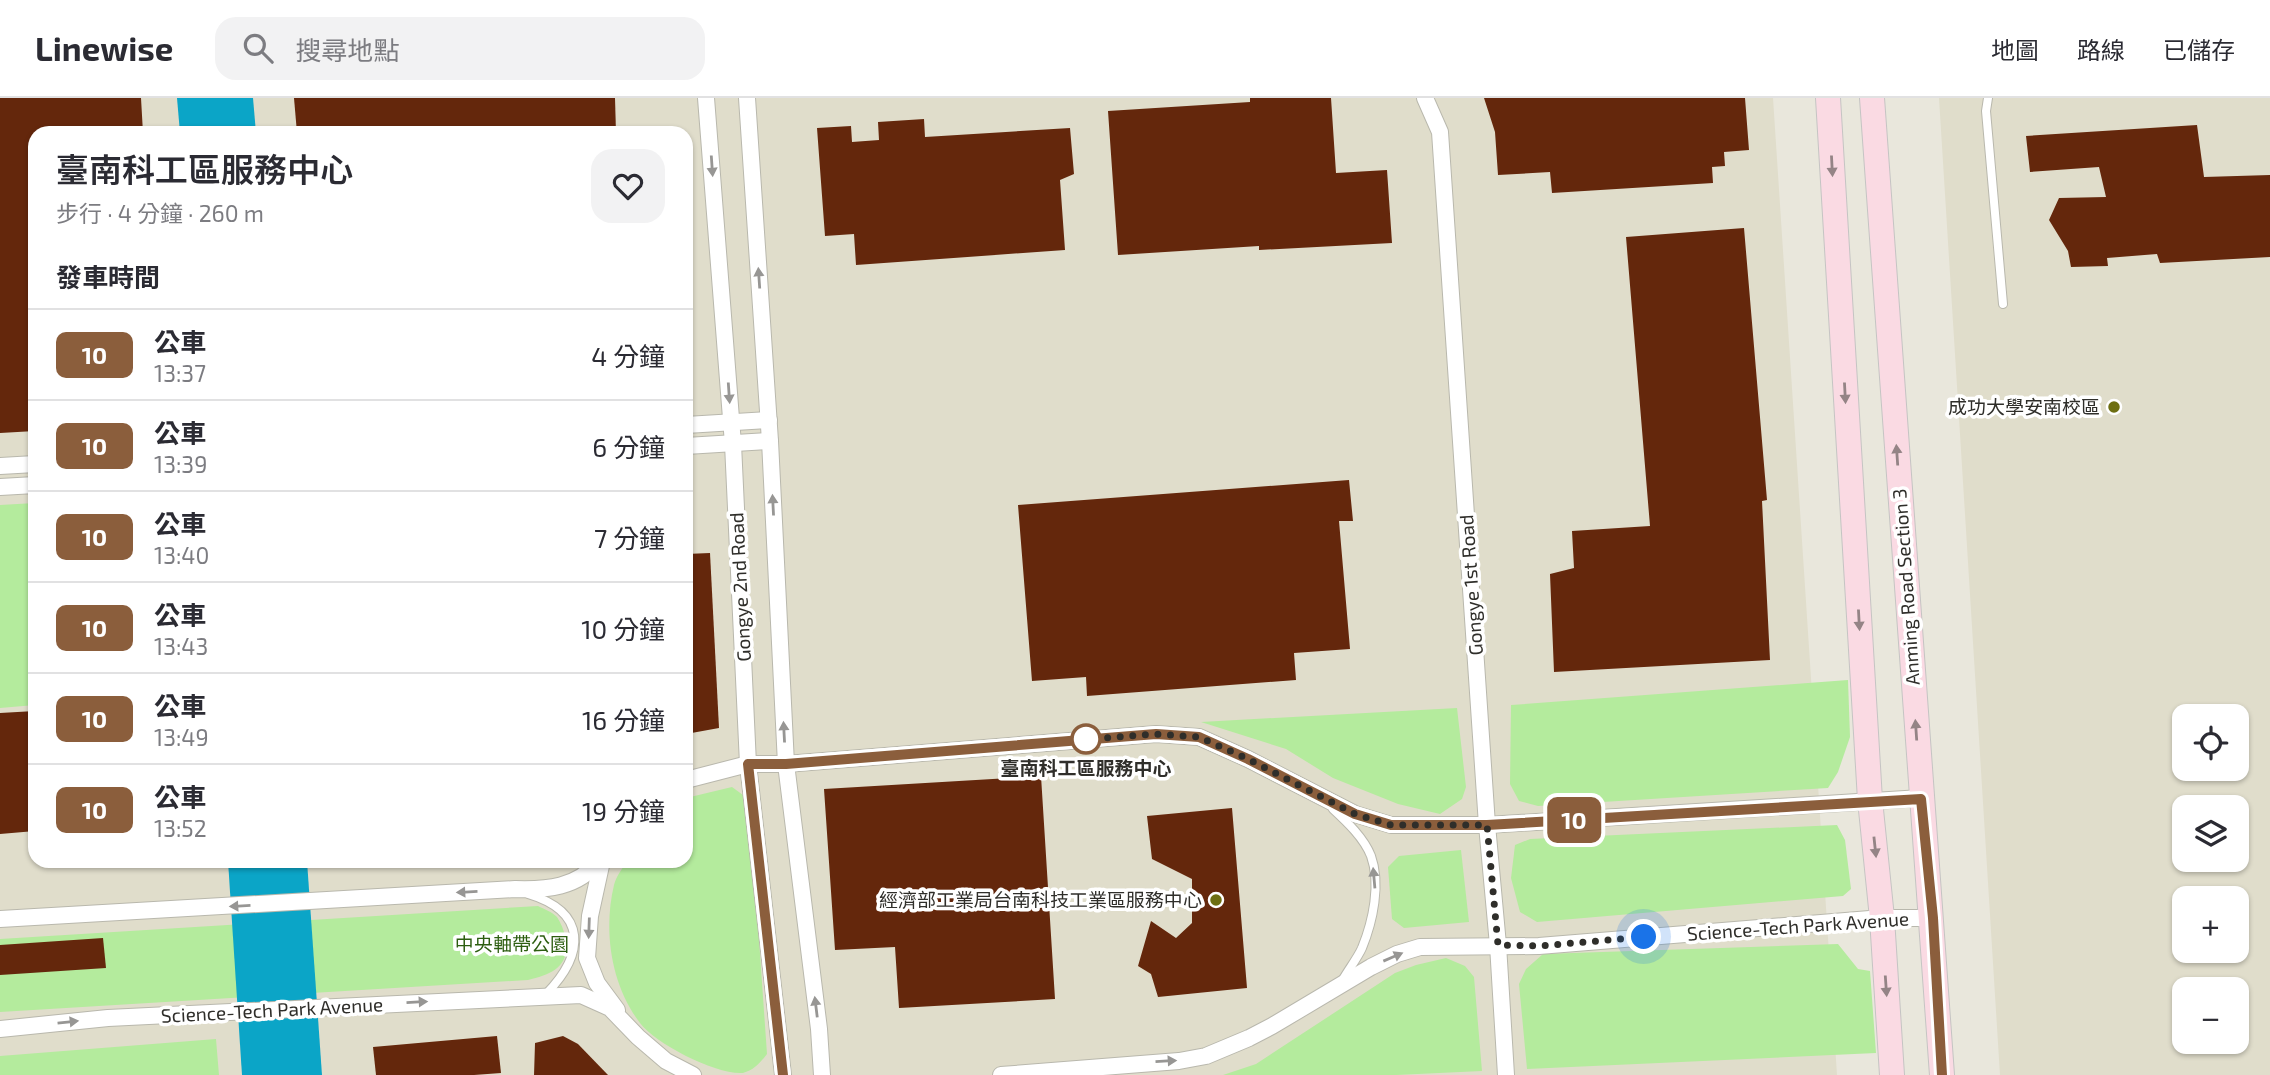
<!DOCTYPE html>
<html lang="zh-TW">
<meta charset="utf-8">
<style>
:root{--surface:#fff;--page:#f2f2f3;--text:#2b2b33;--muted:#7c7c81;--line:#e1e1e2}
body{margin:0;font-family:"Exo 2","Noto Sans TC",sans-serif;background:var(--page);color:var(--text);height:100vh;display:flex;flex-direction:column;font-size:26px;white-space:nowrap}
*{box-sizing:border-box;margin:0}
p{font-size:23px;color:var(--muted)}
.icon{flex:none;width:38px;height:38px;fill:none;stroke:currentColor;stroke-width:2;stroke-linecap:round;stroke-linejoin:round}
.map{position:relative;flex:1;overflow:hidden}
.sheet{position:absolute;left:28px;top:28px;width:665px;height:742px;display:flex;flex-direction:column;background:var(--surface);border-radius:21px;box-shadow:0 2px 5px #0004}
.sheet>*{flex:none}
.badge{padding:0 14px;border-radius:10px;font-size:24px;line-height:46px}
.fabs{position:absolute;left:2172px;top:606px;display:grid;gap:14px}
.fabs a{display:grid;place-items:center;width:77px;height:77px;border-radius:14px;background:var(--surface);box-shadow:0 2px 5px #0004;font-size:35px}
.you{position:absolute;width:35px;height:35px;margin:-18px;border:5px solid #fff;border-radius:50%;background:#1a73e8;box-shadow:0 0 0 10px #1a73e833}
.map>.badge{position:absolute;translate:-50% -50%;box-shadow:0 0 0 4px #fff}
h2{padding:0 28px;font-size:26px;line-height:63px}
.round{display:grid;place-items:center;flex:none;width:74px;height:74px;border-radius:21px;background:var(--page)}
.headline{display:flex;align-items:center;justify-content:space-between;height:119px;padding:0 28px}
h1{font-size:33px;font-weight:600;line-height:52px}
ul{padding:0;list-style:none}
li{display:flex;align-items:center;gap:21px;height:91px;padding:0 28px;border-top:2px solid var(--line)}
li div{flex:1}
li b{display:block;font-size:26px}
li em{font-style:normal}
li .badge{min-width:77px;font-weight:700;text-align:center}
header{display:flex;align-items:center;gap:42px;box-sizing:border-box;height:98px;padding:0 35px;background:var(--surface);border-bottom:2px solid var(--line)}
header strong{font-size:33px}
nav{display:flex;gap:38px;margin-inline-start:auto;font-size:24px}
.search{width:490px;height:63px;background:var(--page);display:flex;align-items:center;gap:18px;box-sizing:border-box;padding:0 24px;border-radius:21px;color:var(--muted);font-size:26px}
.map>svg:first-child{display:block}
.built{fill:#e0ddcb;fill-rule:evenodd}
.green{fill:#b4eb9d}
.water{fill:#0ba5c7}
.building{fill:#64270c}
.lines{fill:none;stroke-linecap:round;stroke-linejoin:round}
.lane-casing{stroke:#b9b8ad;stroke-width:10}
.street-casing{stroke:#b9b8ad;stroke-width:18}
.primary-casing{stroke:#c5c4c3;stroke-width:26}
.lane{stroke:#fff;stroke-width:8}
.street{stroke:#fff;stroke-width:16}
.primary{stroke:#fadae3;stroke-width:24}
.oneway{fill:#979694}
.oneway2{fill:#948486}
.line-casing{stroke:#fff;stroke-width:16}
.line{stroke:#8b5e3c;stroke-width:10}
.walk{stroke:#2f2e2a;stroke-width:7;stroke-dasharray:0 12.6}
.poi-dot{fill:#6d6e11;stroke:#fff;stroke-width:2.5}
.stop-dot{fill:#fff;stroke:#8b5e3c;stroke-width:3.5}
.labels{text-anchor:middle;stroke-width:7;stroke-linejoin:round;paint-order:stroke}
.poi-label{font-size:19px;fill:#2f2e2a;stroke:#fff;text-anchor:end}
.street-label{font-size:19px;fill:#2f2e2a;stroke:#fff}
.stop-label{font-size:19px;font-weight:bold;fill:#2f2e2a;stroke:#fff}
.park-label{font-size:19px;fill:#2d5e10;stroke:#fff}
</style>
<header>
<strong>Linewise</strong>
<div class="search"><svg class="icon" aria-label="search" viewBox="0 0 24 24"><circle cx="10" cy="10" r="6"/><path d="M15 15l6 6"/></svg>搜尋地點</div>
<nav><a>地圖</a><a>路線</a><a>已儲存</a></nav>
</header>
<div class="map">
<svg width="2270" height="977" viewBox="0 0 2270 977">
<rect width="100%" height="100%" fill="#e9e7dc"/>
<g class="built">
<path d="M0,0H1773L1837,977H0ZM35,35H686V763H35Z"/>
<path d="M1939,0H2270V977H2000ZM2184,618H2236V670H2184ZM2184,709H2236V761H2184ZM2184,800H2236V852H2184ZM2184,891H2236V943H2184Z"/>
</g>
<g class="green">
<path d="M35,405V607L0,610V407Z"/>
<path d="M1848,582L1850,639L1838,674L1828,690L1538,708L1519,703L1510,686L1511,607Z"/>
<path d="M1457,610L1466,689L1462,701L1440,716L1398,706L1333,680L1286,651L1201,624Z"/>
<path d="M732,689L743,697L750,713L767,956C760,965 754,972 743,975C716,977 656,946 640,925C611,887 603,833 614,787C616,778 623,770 627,763H686V700Z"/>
<path d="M1837,727L1845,742L1851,791L1843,798L1537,824L1520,814L1511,780L1515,747L1530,741Z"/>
<path d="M1461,752L1469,824L1404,830L1392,821L1388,769L1399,758Z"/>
<path d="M538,808C544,811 552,814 557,819C561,825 564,832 565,839C572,867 552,877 528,882L0,914V841Z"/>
<path d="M1838,846L1858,871L1870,873L1876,955L1527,971L1519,886L1526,871L1543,856Z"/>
<path d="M1446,860L1465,868L1474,879L1482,973L1396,977H1223L1256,966L1395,875L1416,867Z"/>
<path d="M216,941L219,977H0V958Z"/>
</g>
<g class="water">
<path d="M177,0H253L256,35H180Z"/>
<path d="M228,763H307L322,977H242Z"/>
</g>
<g class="building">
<path d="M0,0H141L143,35H35V333L0,335Z"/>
<path d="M294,0H615L616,35H297Z"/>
<path d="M1250,0H1331L1336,75L1387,72L1392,145L1259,152V148L1118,157L1108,13L1250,4Z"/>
<path d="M1484,0H1745L1749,52L1724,54L1725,68L1712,69L1713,85L1552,95L1550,74L1498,77L1495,34Z"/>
<path d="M924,21L925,39L1070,30L1074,76L1060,82L1065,152L856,167L854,136L825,138L817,30L851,28L852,44L879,42L878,24Z"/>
<path d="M2197,27L2204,79L2270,77V159L2160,165L2157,156L2107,160L2108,168L2071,169L2068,153L2049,122L2059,100L2106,99L2099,69L2030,74L2026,38Z"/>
<path d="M1744,130L1767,402L1762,403L1770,562L1554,574L1550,476L1574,470L1572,433L1650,428L1626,139Z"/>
<path d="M1349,382L1353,423H1339L1350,551L1294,555L1296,582L1087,598L1086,579L1032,583L1018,407Z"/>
<path d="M710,455L719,630L686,636V456Z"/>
<path d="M35,613V733L0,736V615Z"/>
<path d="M1041,678L1055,901L899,910L895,849L835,852L824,691Z"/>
<path d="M1232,710L1247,890L1158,899L1151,876L1138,868L1151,823L1176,840L1192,825V781L1152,761L1147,718Z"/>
<path d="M103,840L106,870L0,877V847Z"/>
<path d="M497,938L501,975L474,977H376L373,949Z"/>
<path d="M563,938L578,946L608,977H534L535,945Z"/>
</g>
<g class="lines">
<g class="lane-casing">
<g id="lane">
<path d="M1988,0L1986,13L2003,206"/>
<path d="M1333,711C1347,724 1364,740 1371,758C1381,786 1373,823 1362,850C1357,861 1348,872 1342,883"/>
<path d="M528,796C588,814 585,856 546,896"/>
</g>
</g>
<g class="street-casing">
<g id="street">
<path d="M706,0L733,346L748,666L783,977"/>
<path d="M747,0L770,343L786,666L819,931L822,977"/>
<path d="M1425,0L1440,34L1487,727L1498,847L1506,977"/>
<path d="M686,327L769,322"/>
<path d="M686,348L770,343"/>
<path d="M0,368L35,366"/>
<path d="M0,389L35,387"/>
<path d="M686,682L748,666H786L1156,636L1199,639L1248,661L1355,716L1391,727H1487L1921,700"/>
<path d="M602,763L590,818L587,860L597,885L617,912"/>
<path d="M0,821L515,791C547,792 577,790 599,763"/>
<path d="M0,931L108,920L581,897L610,910L638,939L666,963L693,977"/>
<path d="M1001,977L1179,963L1206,958L1249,940L1272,928L1371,869L1397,856L1420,849L1539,848L1882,820H1932"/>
</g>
</g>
<g class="primary-casing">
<g id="primary">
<path d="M1828,0L1870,702L1882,820L1892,977"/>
<path d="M1872,0L1942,977"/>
</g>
</g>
<use href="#lane" class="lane"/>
<use href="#street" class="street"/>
<use href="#primary" class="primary"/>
</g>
<defs><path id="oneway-solid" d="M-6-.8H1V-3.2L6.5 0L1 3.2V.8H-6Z" transform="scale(1.75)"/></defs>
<g class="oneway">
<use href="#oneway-solid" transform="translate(712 68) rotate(86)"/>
<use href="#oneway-solid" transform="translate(759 180) rotate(-94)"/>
<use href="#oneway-solid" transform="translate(729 295) rotate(86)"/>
<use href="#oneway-solid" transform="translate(773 407) rotate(-93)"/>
<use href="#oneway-solid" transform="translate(784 634) rotate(-93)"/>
<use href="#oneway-solid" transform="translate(1374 780) rotate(-95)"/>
<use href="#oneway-solid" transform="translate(467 794) rotate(177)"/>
<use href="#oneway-solid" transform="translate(240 808) rotate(177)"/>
<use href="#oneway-solid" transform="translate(589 830) rotate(92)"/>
<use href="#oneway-solid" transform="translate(1393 859) rotate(-23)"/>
<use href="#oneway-solid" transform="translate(417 904) rotate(-3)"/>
<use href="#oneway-solid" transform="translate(816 909) rotate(-97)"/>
<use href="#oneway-solid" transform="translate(68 924) rotate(-6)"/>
<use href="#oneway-solid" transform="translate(1166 963) rotate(-3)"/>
</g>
<g class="oneway2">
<use href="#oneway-solid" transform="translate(1832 68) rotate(87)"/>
<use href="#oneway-solid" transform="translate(1845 295) rotate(87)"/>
<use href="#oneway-solid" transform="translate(1897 357) rotate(-94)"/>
<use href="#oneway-solid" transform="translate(1859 522) rotate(87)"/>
<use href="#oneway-solid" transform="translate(1916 632) rotate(-94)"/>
<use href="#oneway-solid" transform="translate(1875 749) rotate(84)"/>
<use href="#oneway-solid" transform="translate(1886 888) rotate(86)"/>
</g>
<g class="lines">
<g class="line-casing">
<path id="line" d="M783,977L748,666H786L1156,636L1199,639L1248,661L1355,716L1391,727H1487L1921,701L1933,820L1942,977"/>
</g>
<use href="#line" class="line"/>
<path class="walk" d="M1086,641L1078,642L1156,636L1199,639L1248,661L1355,716L1391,727H1487L1498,847L1539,848L1644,839"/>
</g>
<g class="poi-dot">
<circle cx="2114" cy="309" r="7"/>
<circle cx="1216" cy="802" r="7"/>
</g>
<circle class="stop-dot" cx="1086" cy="641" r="14"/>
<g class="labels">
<g class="poi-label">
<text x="2100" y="316">成功大學安南校區</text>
<text x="1202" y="809">經濟部工業局台南科技工業區服務中心</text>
</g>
<g class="street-label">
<text transform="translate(1471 487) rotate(-94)" y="7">Gongye 1st Road</text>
<text transform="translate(740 489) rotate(-93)" y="7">Gongye 2nd Road</text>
<text transform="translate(1906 489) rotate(-94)" y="7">Anming Road Section 3</text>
<text transform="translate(1798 828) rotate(-4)" y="7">Science-Tech Park Avenue</text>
<text transform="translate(272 912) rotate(-3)" y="7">Science-Tech Park Avenue</text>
</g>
<g class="stop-label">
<text x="1086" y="677">臺南科工區服務中心</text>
</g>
<g class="park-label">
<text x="512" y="853">中央軸帶公園</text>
</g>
</g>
</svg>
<div class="fabs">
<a><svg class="icon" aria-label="locate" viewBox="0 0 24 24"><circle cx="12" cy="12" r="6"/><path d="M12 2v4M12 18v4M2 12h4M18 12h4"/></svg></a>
<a><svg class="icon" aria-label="layers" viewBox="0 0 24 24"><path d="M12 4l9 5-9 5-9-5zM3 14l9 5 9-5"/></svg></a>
<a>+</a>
<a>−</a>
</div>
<div class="you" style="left:1644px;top:839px"></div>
<b class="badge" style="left:1574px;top:722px;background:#8b5e3c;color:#fff">10</b>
<section class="sheet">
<div class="headline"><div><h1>臺南科工區服務中心</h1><p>步行 · 4 分鐘 · 260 m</p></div><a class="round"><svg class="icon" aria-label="heart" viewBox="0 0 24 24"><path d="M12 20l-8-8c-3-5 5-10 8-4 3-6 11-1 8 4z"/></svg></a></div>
<h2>發車時間</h2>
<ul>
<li><span class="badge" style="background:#8b5e3c;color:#fff">10</span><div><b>公車</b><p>13:37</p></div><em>4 分鐘</em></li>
<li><span class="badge" style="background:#8b5e3c;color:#fff">10</span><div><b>公車</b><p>13:39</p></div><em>6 分鐘</em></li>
<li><span class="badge" style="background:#8b5e3c;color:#fff">10</span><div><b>公車</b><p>13:40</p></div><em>7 分鐘</em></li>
<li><span class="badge" style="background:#8b5e3c;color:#fff">10</span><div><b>公車</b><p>13:43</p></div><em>10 分鐘</em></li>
<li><span class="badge" style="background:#8b5e3c;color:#fff">10</span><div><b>公車</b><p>13:49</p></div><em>16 分鐘</em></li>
<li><span class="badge" style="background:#8b5e3c;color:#fff">10</span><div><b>公車</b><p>13:52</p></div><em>19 分鐘</em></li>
</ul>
</section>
</div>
